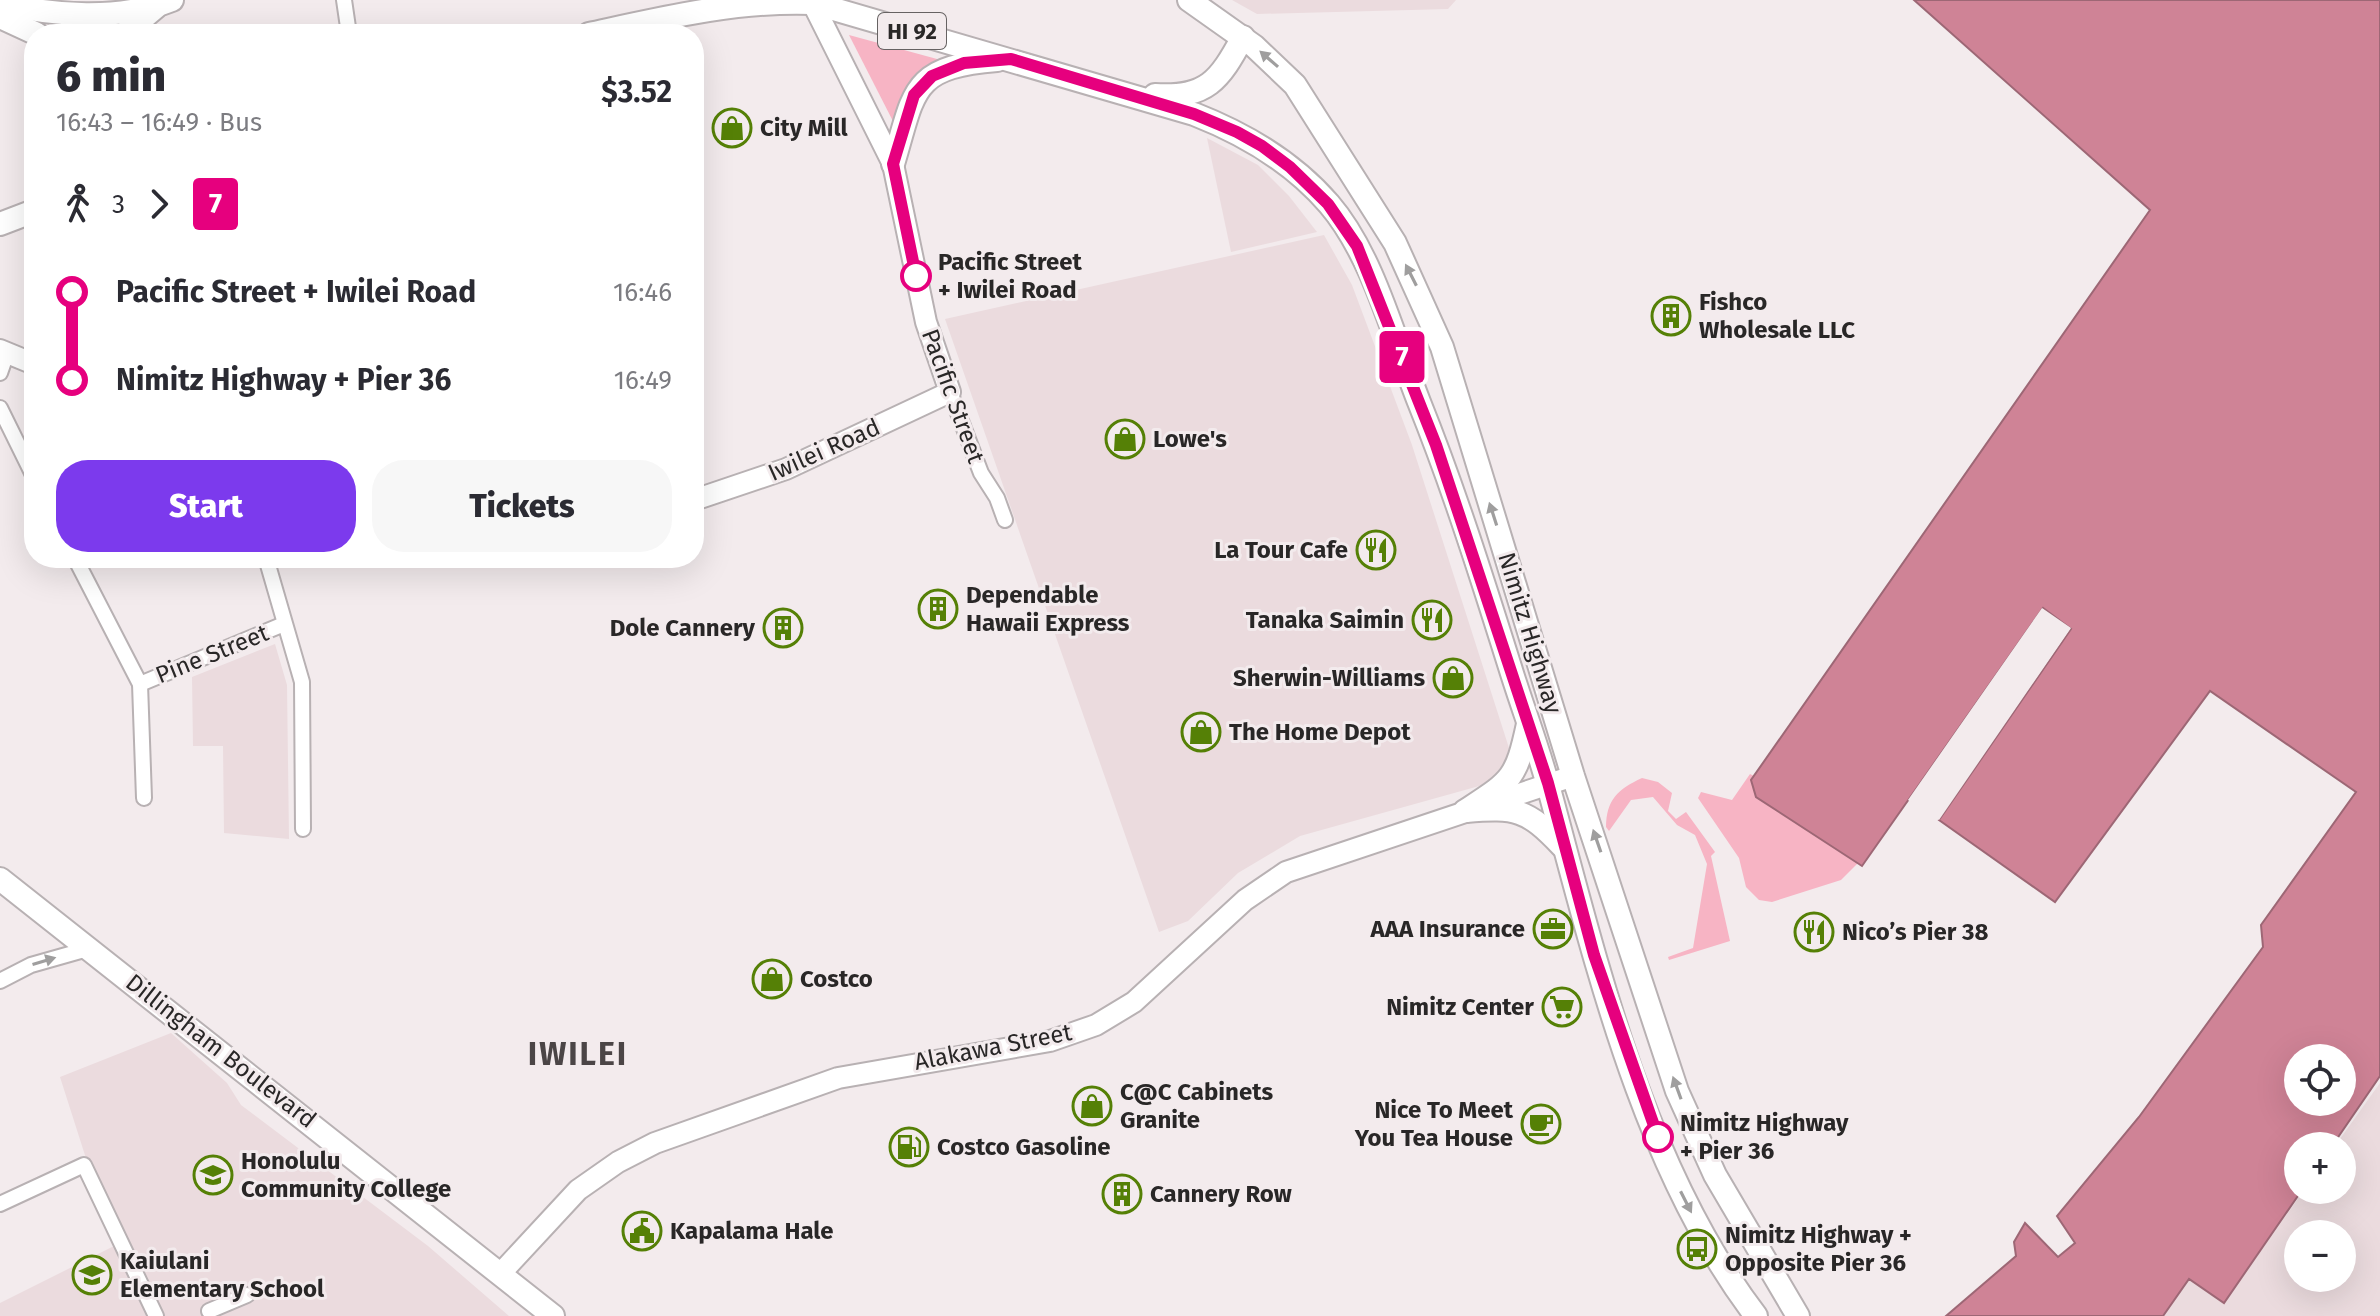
<!DOCTYPE html>
<meta charset="utf-8">
<style>
:root{--surface:#fff;--page:#f7f7f7;--text:#2b2b33;--muted:#7c7c81;--accent:#7c3aed}
body{margin:0;font-family:"Fira Sans",sans-serif;background:var(--page);color:var(--text);height:100vh;display:flex;flex-direction:column;font-size:30px;white-space:nowrap}
*{box-sizing:border-box;margin:0}
p{font-size:26px;color:var(--muted)}
.icon{flex:none;width:44px;height:44px;fill:none;stroke:currentColor;stroke-width:2;stroke-linecap:round;stroke-linejoin:round}
.map{position:relative;flex:1;overflow:hidden}
.panel{position:absolute;left:24px;top:24px;width:680px;height:544px;display:flex;flex-direction:column;background:var(--surface);border-radius:32px;box-shadow:0 8px 32px #0002}
.panel>*{flex:none}
.badge{padding:0 16px;border-radius:6px;font-size:28px;line-height:52px}
.fabs{position:absolute;left:2284px;top:1044px;display:grid;gap:16px}
.fabs a{display:grid;place-items:center;width:72px;height:72px;border-radius:50%;background:var(--surface);box-shadow:0 8px 32px #0002;font-size:40px}
.map>.badge{position:absolute;translate:-50% -50%;box-shadow:0 0 0 4px #fff}
.legs{display:flex;align-items:center;gap:12px;height:88px;padding:0 32px;font-size:26px}
.legs p{margin-inline-start:auto}
.head{display:flex;align-items:center;justify-content:space-between;height:136px;padding:0 32px}
h1{font-size:44px;font-weight:800;line-height:60px}
.cta{display:flex;gap:16px;margin-top:auto;padding:16px 32px}
.cta a{flex:1;height:92px;border-radius:32px;background:var(--accent);color:#fff;font-size:32px;font-weight:800;line-height:92px;text-align:center}
.cta a+a{background:var(--page);color:var(--text)}
ul{padding:0 32px;list-style:none}
li{display:flex;align-items:center;gap:28px;height:88px;font-size:30px}
li i{display:grid;place-items:center;width:12px;height:100%;margin:0 10px;background:currentColor}
li i::after{content:'';width:20px;height:20px;margin:-10px;border:6px solid;border-radius:50%;background:var(--surface)}
li p{margin-inline-start:auto}
li:first-child i{background:linear-gradient(#0000 50%,currentColor 0)}
li:last-child i{background:linear-gradient(currentColor 50%,#0000 0)}
.map>svg:first-child{display:block}
.built{fill:#ebdbde;fill-rule:evenodd}
.green{fill:#f7b4c4}
.water{fill:#cf8396;stroke:#9d6775;stroke-width:2;fill-rule:evenodd}
.pier{fill:#f3ebed}
.lines{fill:none;stroke-linecap:round;stroke-linejoin:round}
.street-casing{stroke:#b8b1b3;stroke-width:18}
.secondary-casing{stroke:#b8b1b3;stroke-width:24}
.primary-casing{stroke:#b8b1b3;stroke-width:26}
.street{stroke:#fff;stroke-width:14}
.secondary{stroke:#fff;stroke-width:20}
.primary{stroke:#fff;stroke-width:22}
.oneway{fill:#9f9e9e}
.line-1-casing{stroke:#fff;stroke-width:18}
.line-1{stroke:#e6007e;stroke-width:12}
.stop-1-dot{fill:#fff;stroke:#e6007e;stroke-width:4}
.labels{text-anchor:middle;stroke-width:6;stroke-linejoin:round;paint-order:stroke}
.shield{fill:#f3ebed;stroke:#666262;stroke-width:2}
.shield-label{font-size:22px;font-weight:bold;fill:#292727}
.poi-label{font-size:24px;font-weight:bold;fill:#292727;stroke:#f3ebed;text-anchor:start}
.stop-label{font-size:24px;font-weight:bold;fill:#292727;stroke:#f3ebed;text-anchor:start}
.street-label{font-size:24px;fill:#292727;stroke:#f3ebed}
.district-label{font-size:32px;font-weight:bold;letter-spacing:2px;fill:#4b4546;stroke:#f3ebed}
</style>
<div class="map">
<svg width="2380" height="1316" viewBox="0 0 2380 1316">
<rect width="100%" height="100%" fill="#f3ebed"/>
<g class="built">
<path d="M1232,0H1456L1448,9L1257,14Z"/>
<path d="M1207,138L1258,165L1289,196L1317,232L1231,252Z"/>
<path d="M1324,235L1352,285L1412,445L1509,748L1504,764L1490,783L1300,836L1238,873L1188,921L1159,932L945,319Z"/>
<path d="M275,644L287,685L289,839L224,833L223,746H193L192,677Z"/>
<path d="M171,1033L227,1083L241,1105L428,1246L509,1316H0V1303L114,1246L60,1077Z"/>
<path d="M2380,1083V1316H2163L2189,1278L2224,1303L2304,1190H2342V1146H2335ZM2298,1234H2342V1278H2298Z"/>
</g>
<g class="green">
<path d="M849,35L948,62L898,131Z"/>
<path d="M1750,774L1754,776L1751,781L1756,797L1858,863L1841,880L1772,902L1759,900L1746,887L1739,858L1698,798L1701,792L1732,800Z"/>
<path d="M1642,778L1658,782L1672,793L1668,811L1676,819L1686,812L1715,852L1711,856L1730,941L1669,960L1668,957L1693,948L1707,864L1695,835L1677,825L1653,797L1631,800L1609,831L1606,827C1606,800 1618,789 1642,778Z"/>
</g>
<path class="water" d="M1914,0H2380V1076L2332,1146H2298V1190H2302L2224,1303L2189,1279L2163,1316H1946L2016,1256L2014,1242L2025,1223L2058,1257L2075,1243L2057,1216L2139,1117L2263,947L2261,925L2356,792L2210,691L2055,902L1939,820L2071,629L2043,608L1862,866L1756,797L1751,780L2150,210ZM2298,1058H2342V1102H2298Z"/>
<path class="pier" d="M2042,608L2071,628L1939,820L1935,818L2065,629L2043,613L1911,802L1908,800Z"/>
<g class="lines">
<g class="street-casing">
<g id="street">
<path d="M344,0L349,34"/>
<path d="M0,373L7,353"/>
<path d="M950,392L981,473L997,498L1005,520"/>
<path d="M0,408L34,477"/>
<path d="M75,558L140,684L144,798"/>
<path d="M266,558L302,682L303,829"/>
<path d="M140,684L284,624"/>
<path d="M0,981L31,965L91,948"/>
<path d="M0,1204L84,1165L156,1316"/>
<path d="M209,1311L247,1295"/>
</g>
</g>
<g class="secondary-casing">
<g id="secondary">
<path d="M0,350L34,364"/>
<path d="M694,500L786,469L950,392L926,322L893,164L811,0"/>
<path d="M501,1273L578,1190L618,1162L655,1143L838,1078L1050,1041L1096,1025L1134,1002L1245,900L1286,872L1573,776"/>
</g>
</g>
<g class="primary-casing">
<g id="primary">
<path d="M1189,0L1254,46L1295,85L1395,243L1442,347L1573,776L1677,1091L1715,1175L1798,1316"/>
<path d="M0,3C54,16 119,21 172,0"/>
<path d="M0,17L37,34"/>
<path d="M124,34L156,7"/>
<path d="M589,34C663,18 737,0 813,3L1194,114C1245,134 1292,161 1329,204C1373,255 1394,339 1419,402C1454,489 1482,578 1510,667C1522,706 1537,745 1548,785C1596,962 1643,1168 1756,1316"/>
<path d="M1155,95C1207,98 1219,81 1243,37"/>
<path d="M893,164C915,91 910,67 997,60"/>
<path d="M0,224L34,211"/>
<path d="M1465,811C1511,781 1516,780 1528,724"/>
<path d="M1466,811C1516,807 1527,809 1562,846"/>
<path d="M0,879L553,1316"/>
</g>
</g>
<use href="#street" class="street"/>
<use href="#secondary" class="secondary"/>
<use href="#primary" class="primary"/>
</g>
<defs><path id="oneway-solid" d="M-6-.8H1V-3.2L6.5 0L1 3.2V.8H-6Z" transform="scale(2)"/></defs>
<g class="oneway">
<use href="#oneway-solid" transform="translate(1269 59) rotate(-139)"/>
<use href="#oneway-solid" transform="translate(1411 275) rotate(-117)"/>
<use href="#oneway-solid" transform="translate(1493 514) rotate(-108)"/>
<use href="#oneway-solid" transform="translate(1597 841) rotate(-109)"/>
<use href="#oneway-solid" transform="translate(44 961) rotate(-17)"/>
<use href="#oneway-solid" transform="translate(1677 1088) rotate(-110)"/>
<use href="#oneway-solid" transform="translate(1686 1202) rotate(63)"/>
</g>
<g class="lines">
<g class="line-1-casing">
<path id="line-1" d="M916,276L893,164L914,95L932,76L964,63L1011,59L1194,114L1237,132L1262,146L1290,167L1328,204L1357,246L1436,445L1548,783L1594,955L1658,1137"/>
</g>
<use href="#line-1" class="line-1"/>
</g>
<defs>
<g id="shop-ring" transform="scale(2)"><circle r="9.5" fill="#f3ebed" stroke="#558006" stroke-width="1.5"/><path d="M-5-2.5h2.3a2.7 3.5 0 0 1 5.4 0H5L5.5 6h-11ZM-1.5-2.5h3a1.5 2.3 0 0 0-3 0Z" fill="#558006"/></g>
<g id="building-ring" transform="scale(2)"><circle r="9.5" fill="#f3ebed" stroke="#558006" stroke-width="1.5"/><path d="M-4-6H4V6H1V3H-1V6H-4ZM-2.5-4.3h1.7v1.8h-1.7ZM.8-4.3h1.7v1.8H.8ZM-2.5-1h1.7V.8h-1.7ZM.8-1h1.7V.8H.8Z" fill="#558006"/></g>
<g id="restaurant-ring" transform="scale(2)"><circle r="9.5" fill="#f3ebed" stroke="#558006" stroke-width="1.5"/><path d="M-5-6h1v4h1v-4h1v4h1v-4h1v5L-1.5 .5V6h-2V.5L-5-1ZM5-6V6H3V1.5H1.5Q1.5-4 5-6Z" fill="#558006"/></g>
<g id="office-ring" transform="scale(2)"><circle r="9.5" fill="#f3ebed" stroke="#558006" stroke-width="1.5"/><path d="M-6-3h4V-5.5h4V-3h4V5H-6ZM-1-4.5V-3h2v-1.5ZM-6 0V1H6V0Z" fill="#558006"/></g>
<g id="supermarket-ring" transform="scale(2)"><circle r="9.5" fill="#f3ebed" stroke="#558006" stroke-width="1.5"/><path d="M-6-5.5h2.5l.6 2H6L4.5 2H-2.5L-4.4-4H-6ZM-1.5 3.2a1.3 1.3 0 1 0 .1 0ZM3 3.2a1.3 1.3 0 1 0 .1 0Z" fill="#558006"/></g>
<g id="cafe-ring" transform="scale(2)"><circle r="9.5" fill="#f3ebed" stroke="#558006" stroke-width="1.5"/><path d="M-5.5-4.5H6V0H3Q3 3.5 0 3.5H-2.5Q-5.5 3.5-5.5 0ZM3-3.2v2h1.7v-2ZM-6 4.5H4V6H-6Z" fill="#558006"/></g>
<g id="fuel-ring" transform="scale(2)"><circle r="9.5" fill="#f3ebed" stroke="#558006" stroke-width="1.5"/><path d="M-5.5-6h7V0h2V4h1.3V-2.5L3-4.5l.8-.8L6-3V5H2.5V1h-1V6h-7ZM-4.2-4.7v3.2H.2V-4.7Z" fill="#558006"/></g>
<g id="university-ring" transform="scale(2)"><circle r="9.5" fill="#f3ebed" stroke="#558006" stroke-width="1.5"/><path d="M0-5L7-2L0 1L-7-2ZM-4 1L0 2.5L4 1V4Q0 6-4 4Z" fill="#558006"/></g>
<g id="civic-ring" transform="scale(2)"><circle r="9.5" fill="#f3ebed" stroke="#558006" stroke-width="1.5"/><path d="M-.6-6.5H3V-4.5H.6V-3L4-1V1h2V6H-6V1h2V-1L-.6-3ZM-1.2 2.5V6h2.4V2.5Z" fill="#558006"/></g>
<g id="bus-ring" transform="scale(2)"><circle r="9.5" fill="#f3ebed" stroke="#558006" stroke-width="1.5"/><path d="M-5-6H5V4H4V6H2V4H-2V6H-4V4H-5ZM-3.5-4V0h7V-4ZM-3.5 1.2v1.5H-2V1.2ZM2 1.2v1.5H3.5V1.2Z" fill="#558006"/></g>
<g id="school-ring" transform="scale(2)"><circle r="9.5" fill="#f3ebed" stroke="#558006" stroke-width="1.5"/><path d="M0-5L7-2L0 1L-7-2ZM-4 1L0 2.5L4 1V4Q0 6-4 4Z" fill="#558006"/></g>
</defs>
<g fill-rule="evenodd">
<use href="#shop-ring" x="732" y="128"/>
<use href="#building-ring" x="1671" y="316"/>
<use href="#shop-ring" x="1125" y="439"/>
<use href="#restaurant-ring" x="1376" y="550"/>
<use href="#building-ring" x="938" y="609"/>
<use href="#restaurant-ring" x="1432" y="620"/>
<use href="#building-ring" x="783" y="628"/>
<use href="#shop-ring" x="1453" y="678"/>
<use href="#shop-ring" x="1201" y="732"/>
<use href="#office-ring" x="1553" y="929"/>
<use href="#restaurant-ring" x="1814" y="932"/>
<use href="#shop-ring" x="772" y="979"/>
<use href="#supermarket-ring" x="1562" y="1007"/>
<use href="#shop-ring" x="1092" y="1106"/>
<use href="#cafe-ring" x="1541" y="1124"/>
<use href="#fuel-ring" x="909" y="1147"/>
<use href="#university-ring" x="213" y="1175"/>
<use href="#building-ring" x="1122" y="1194"/>
<use href="#civic-ring" x="642" y="1231"/>
<use href="#bus-ring" x="1697" y="1249"/>
<use href="#school-ring" x="92" y="1275"/>
</g>
<g class="stop-1-dot">
<circle cx="916" cy="276" r="14"/>
<circle cx="1658" cy="1137" r="14"/>
</g>
<g class="labels">
<rect class="shield" x="878" y="13" width="68" height="36" rx="6"/>
<g class="shield-label">
<text x="912" y="39">HI 92</text>
</g>
<g class="poi-label">
<text x="760" y="136">City Mill</text>
<text x="1699" y="310">Fishco<tspan x="1699" dy="28">Wholesale LLC</tspan></text>
<text x="1153" y="447">Lowe's</text>
<text x="1348" y="558" text-anchor="end">La Tour Cafe</text>
<text x="966" y="603">Dependable<tspan x="966" dy="28">Hawaii Express</tspan></text>
<text x="1404" y="628" text-anchor="end">Tanaka Saimin</text>
<text x="755" y="636" text-anchor="end">Dole Cannery</text>
<text x="1425" y="686" text-anchor="end">Sherwin-Williams</text>
<text x="1229" y="740">The Home Depot</text>
<text x="1525" y="937" text-anchor="end">AAA Insurance</text>
<text x="1842" y="940">Nico’s Pier 38</text>
<text x="800" y="987">Costco</text>
<text x="1534" y="1015" text-anchor="end">Nimitz Center</text>
<text x="1120" y="1100">C@C Cabinets<tspan x="1120" dy="28">Granite</tspan></text>
<text x="1513" y="1118" text-anchor="end">Nice To Meet<tspan x="1513" dy="28">You Tea House</tspan></text>
<text x="937" y="1155">Costco Gasoline</text>
<text x="241" y="1169">Honolulu<tspan x="241" dy="28">Community College</tspan></text>
<text x="1150" y="1202">Cannery Row</text>
<text x="670" y="1239">Kapalama Hale</text>
<text x="1725" y="1243">Nimitz Highway +<tspan x="1725" dy="28">Opposite Pier 36</tspan></text>
<text x="120" y="1269">Kaiulani<tspan x="120" dy="28">Elementary School</tspan></text>
</g>
<g class="stop-label">
<text x="938" y="270">Pacific Street<tspan x="938" dy="28">+ Iwilei Road</tspan></text>
<text x="1680" y="1131">Nimitz Highway<tspan x="1680" dy="28">+ Pier 36</tspan></text>
</g>
<g class="street-label">
<text transform="translate(953 396) rotate(70)" y="8">Pacific Street</text>
<text transform="translate(824 450) rotate(-24)" y="8">Iwilei Road</text>
<text transform="translate(1530 633) rotate(73)" y="8">Nimitz Highway</text>
<text transform="translate(212 654) rotate(-22)" y="8">Pine Street</text>
<text transform="translate(993 1047) rotate(-11)" y="8">Alakawa Street</text>
<text transform="translate(221 1051) rotate(38)" y="8">Dillingham Boulevard</text>
</g>
<g class="district-label">
<text x="578" y="1065">IWILEI</text>
</g>
</g>
</svg>
<div class="fabs">
<a><svg class="icon" aria-label="locate" viewBox="0 0 24 24"><circle cx="12" cy="12" r="6"/><path d="M12 2v4M12 18v4M2 12h4M18 12h4"/></svg></a>
<a>+</a>
<a>−</a>
</div>
<b class="badge" style="left:1402px;top:357px;background:#e6007e;color:#fff">7</b>
<section class="panel">
<div class="head"><div><h1>6 min</h1><p>16:43 – 16:49 · Bus</p></div><b>$3.52</b></div>
<div class="legs"><svg class="icon" aria-label="walk" viewBox="0 0 24 24"><circle cx="13" cy="4" r="2"/><path d="M13 8l-2 6 4 7M11 14l-3 7M7 12l3-4h3l4 4"/></svg>3<svg class="icon" aria-label="forward" viewBox="0 0 24 24"><path d="M9 5l7 7-7 7"/></svg><b class="badge" style="background:#e6007e;color:#fff">7</b></div>
<ul>
<li><i style="color:#e6007e"></i><b>Pacific Street + Iwilei Road</b><p>16:46</p></li>
<li><i style="color:#e6007e"></i><b>Nimitz Highway + Pier 36</b><p>16:49</p></li>
</ul>
<div class="cta"><a>Start</a><a>Tickets</a></div>
</section>
</div>
